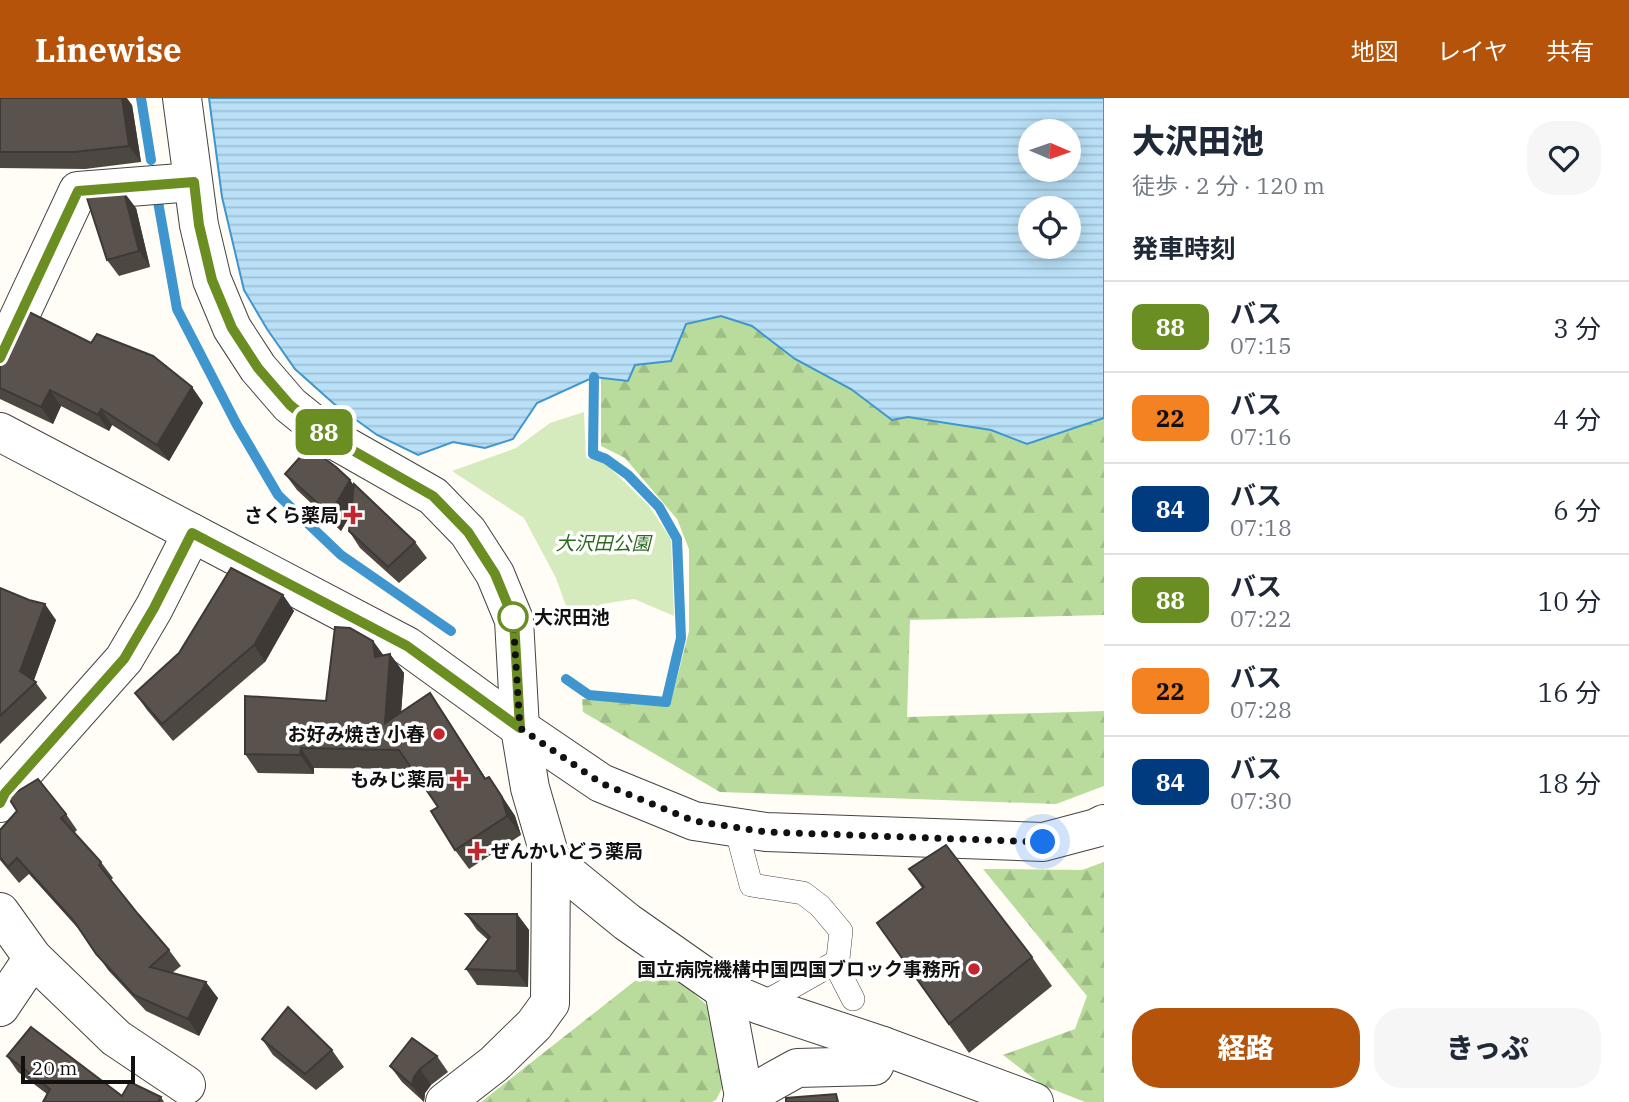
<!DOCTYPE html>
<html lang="ja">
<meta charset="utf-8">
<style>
:root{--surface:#fff;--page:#f6f6f7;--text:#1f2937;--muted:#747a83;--line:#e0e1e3;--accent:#b45309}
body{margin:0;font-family:"IBM Plex Serif","Noto Sans JP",serif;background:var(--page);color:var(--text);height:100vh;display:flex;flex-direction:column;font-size:26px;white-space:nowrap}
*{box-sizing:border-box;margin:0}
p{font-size:23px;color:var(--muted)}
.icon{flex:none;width:38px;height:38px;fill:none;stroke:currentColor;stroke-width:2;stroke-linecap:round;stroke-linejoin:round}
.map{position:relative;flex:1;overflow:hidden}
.details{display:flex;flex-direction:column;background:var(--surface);width:525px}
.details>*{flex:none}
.badge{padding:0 14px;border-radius:10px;font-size:24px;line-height:46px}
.needle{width:46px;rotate:92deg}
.buttons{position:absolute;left:1018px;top:21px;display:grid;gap:14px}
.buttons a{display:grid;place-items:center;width:63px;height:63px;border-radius:50%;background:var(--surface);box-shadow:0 4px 18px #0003;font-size:35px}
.scale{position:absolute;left:21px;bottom:18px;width:114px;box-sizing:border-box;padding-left:7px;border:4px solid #111;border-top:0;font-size:19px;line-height:24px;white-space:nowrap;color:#111;-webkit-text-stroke:5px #fff;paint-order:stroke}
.you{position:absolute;width:35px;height:35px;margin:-18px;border:5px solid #fff;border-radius:50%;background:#1a73e8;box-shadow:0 0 0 10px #1a73e833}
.map>.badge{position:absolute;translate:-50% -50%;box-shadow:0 0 0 4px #fff}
h2{padding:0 28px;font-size:26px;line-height:63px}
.round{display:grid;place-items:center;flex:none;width:74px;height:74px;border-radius:28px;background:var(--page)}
.overview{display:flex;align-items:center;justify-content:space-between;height:119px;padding:0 28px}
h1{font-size:33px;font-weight:800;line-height:52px}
.action{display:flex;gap:14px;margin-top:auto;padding:14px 28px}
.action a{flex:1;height:80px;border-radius:28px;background:var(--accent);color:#fff;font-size:28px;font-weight:800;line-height:80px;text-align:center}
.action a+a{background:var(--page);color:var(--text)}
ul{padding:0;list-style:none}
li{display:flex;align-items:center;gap:21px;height:91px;padding:0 28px;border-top:2px solid var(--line)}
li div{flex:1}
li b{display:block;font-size:26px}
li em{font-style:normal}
li .badge{min-width:77px;font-weight:700;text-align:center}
header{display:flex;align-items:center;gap:42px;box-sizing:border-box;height:98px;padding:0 35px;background:var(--accent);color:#fff}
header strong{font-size:33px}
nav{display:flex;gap:38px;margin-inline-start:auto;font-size:24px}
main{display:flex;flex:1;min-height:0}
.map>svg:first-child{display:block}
.forest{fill:url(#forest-firs)}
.park{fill:#d5ebbd}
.water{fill:url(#water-rules);stroke:#3f96cf;stroke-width:2;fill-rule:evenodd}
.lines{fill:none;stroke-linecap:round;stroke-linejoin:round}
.stream{stroke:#3f96cf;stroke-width:10}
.service-casing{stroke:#444;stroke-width:24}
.minor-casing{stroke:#444;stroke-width:40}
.tertiary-casing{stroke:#444;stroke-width:40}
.service{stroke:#fff;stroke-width:23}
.minor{stroke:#fff;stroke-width:38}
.tertiary{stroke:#fff;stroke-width:38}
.wall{fill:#4d4742}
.shaded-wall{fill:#3f3936}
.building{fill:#5a524d;stroke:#3f3936;stroke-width:2}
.line-casing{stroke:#fff;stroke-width:16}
.line{stroke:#6b8e23;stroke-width:10}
.walk{stroke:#111;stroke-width:7;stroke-dasharray:0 12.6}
.poi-dot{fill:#c4262e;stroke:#fff;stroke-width:2.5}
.stop-dot{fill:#fff;stroke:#6b8e23;stroke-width:3.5}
.labels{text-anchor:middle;stroke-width:7;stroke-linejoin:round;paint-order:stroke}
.poi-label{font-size:19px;font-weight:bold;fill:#111;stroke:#fff;text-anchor:end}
.park-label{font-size:19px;font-style:italic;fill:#2f6b1f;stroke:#fff}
.stop-label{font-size:19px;font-weight:bold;fill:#111;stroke:#fff;text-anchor:start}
</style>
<header>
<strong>Linewise</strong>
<nav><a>地図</a><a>レイヤ</a><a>共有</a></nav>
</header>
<main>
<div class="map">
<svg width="1104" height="1004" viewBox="0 0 1104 1004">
<defs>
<pattern id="forest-firs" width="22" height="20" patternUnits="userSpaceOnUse" patternTransform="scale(1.75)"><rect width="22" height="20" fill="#b9dc9c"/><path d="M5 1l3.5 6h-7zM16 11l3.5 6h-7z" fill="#9ebc85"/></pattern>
<pattern id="water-rules" width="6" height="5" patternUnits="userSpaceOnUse" patternTransform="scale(1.75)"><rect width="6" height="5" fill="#b9e0f7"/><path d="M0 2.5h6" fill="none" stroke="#9ebfd3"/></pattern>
</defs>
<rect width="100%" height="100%" fill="#fffdf5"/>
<g class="forest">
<path d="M721,218L752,228L795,261L851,291L892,322L908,319L991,332L1027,346L1104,320V517L910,522L907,619L1104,613V688L1056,706L720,694L583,614L582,601L671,604L689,533V451L677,421L625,360L601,348V280L628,283L635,267L671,263L686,226Z"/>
<path d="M1104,764V1004H1085L1042,987L1003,957L1075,931L1087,898L983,771L1082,772Z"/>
<path d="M659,864L711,911L729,976L716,1002L712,1004H481Z"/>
</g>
<path class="park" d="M584,314L586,360L604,364L649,408L671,441L674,518L634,501L602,506L571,522L556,480L524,420L452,373L516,350L550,325Z"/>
<path class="water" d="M209,0H1104V320L1027,346L991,332L908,319L892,322L851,291L795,261L752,228L721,218L686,226L671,263L635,267L628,283L594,279L537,305L513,341L485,350L453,344L418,357L377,337L333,305L295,271L267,231L244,192L222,99ZM1031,33H1069V72H1031ZM1031,110H1069V149H1031Z"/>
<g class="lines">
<g class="stream">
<path d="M141,0L151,62"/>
<path d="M157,98L177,211L237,327L278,397L341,457L451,533"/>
<path d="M566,581L589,597L666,604L681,540L677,441L659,409L628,377L606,361L593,356L594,279"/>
</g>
<g class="service-casing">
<g id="service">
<path d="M736,730L751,787L803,795L820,808L841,833L837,870L853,901"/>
<path d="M760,907L838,863"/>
</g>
</g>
<g class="minor-casing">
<g id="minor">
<path d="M0,260L78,93L193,84"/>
<path d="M0,334L407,548L520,630L601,685L694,723L766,734L1043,744L1096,730L1104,726"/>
<path d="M0,705L5,695L124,561L154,510L192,435"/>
<path d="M551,762L627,824L724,892L760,907L883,948L1034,1004"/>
<path d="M0,814L33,860L116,940L186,987"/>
<path d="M724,892L745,1004"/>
<path d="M0,909L33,860"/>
<path d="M445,1004L494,966L534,927L550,905L551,762L530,690L520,630"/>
<path d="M742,1004L745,999L797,970L874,968L883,948"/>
</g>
</g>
<g class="tertiary-casing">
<path id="tertiary" d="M182,0L199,127L212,182L232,230L258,270L290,307L331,340L433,398L468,434L495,476L514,522L520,630"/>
</g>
<use href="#service" class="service"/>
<use href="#minor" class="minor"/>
<use href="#tertiary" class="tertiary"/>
</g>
<g class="wall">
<path d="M0,0L132,7L141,64L85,71L0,70Z"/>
<path d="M136,110L150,169L119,178L107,162Z"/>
<path d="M91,245L192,289L203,305L169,363L112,327L109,333L61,308L53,326L0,301V262Z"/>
<path d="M285,376L350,382L354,388L415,444L427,460L399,485L360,450L349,433L351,416L341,433L297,392Z"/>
<path d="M0,490L56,522L34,582L47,600L0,646Z"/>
<path d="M283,497L294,513L265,564L173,643L147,612L135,595Z"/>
<path d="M373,543L383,557L390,556L404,575L401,614L430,595L486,681L502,698L515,718L521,737L469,771L455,752L438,709L412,671L314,670V676L258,675L245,656L326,603Z"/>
<path d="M17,713L66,716L77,732L74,735L101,764L113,780L111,782L138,816L169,852L181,868L172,875L218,900L199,938L146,913L108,872L84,837L29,776L19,785L0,762V732Z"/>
<path d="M909,771L1032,859L1052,888L969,955L877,825L922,790Z"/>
<path d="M466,816H517L529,832L528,889L477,887L466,871L488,842L477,832Z"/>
<path d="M262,941L332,952L344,969L316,992L273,957Z"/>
<path d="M7,958L122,998L161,999L164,1004H43L47,996L18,974Z"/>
<path d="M437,958L448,974L431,987L425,995L424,1004L402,984L390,968Z"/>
</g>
<g class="shaded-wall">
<path d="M122,0H127L132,7L141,64L129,48Z"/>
<path d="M124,94L136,110L150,169L139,153Z"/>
<path d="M192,289L203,305L169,363L157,347Z"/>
<path d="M50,292L61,308L53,326L41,309Z"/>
<path d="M101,311L112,327L109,333L98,317Z"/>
<path d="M350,382L361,398L341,433L330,416Z"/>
<path d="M283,497L294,513L265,564L254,547Z"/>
<path d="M45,506L56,522L32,587L20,573Z"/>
<path d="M373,543L387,562L375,559Z"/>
<path d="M390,556L404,575L399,644L385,625Z"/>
<path d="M430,595L443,614L499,701L485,681Z"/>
<path d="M301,650L314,670V676L300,657Z"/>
<path d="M489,679L515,718L521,737L507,718Z"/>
<path d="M517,816L529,832L528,889L517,873Z"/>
<path d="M206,884L218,900L199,938L188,921Z"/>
<path d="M420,971L431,987L425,995L424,1004L412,987L414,979Z"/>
</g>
<g class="building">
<path d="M0,0H122L129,48L74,54H0Z"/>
<path d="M124,94L139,153L107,162L86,97Z"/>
<path d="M27,213L91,245L97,236L153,258L192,289L157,347L101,311L98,317L50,292L41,309L0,290V262L8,253Z"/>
<path d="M309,349L336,369L350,382L330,416L285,376Z"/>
<path d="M354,386L415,444L388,469L349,433Z"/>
<path d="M231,470L283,497L254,547L162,626L135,595L179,555Z"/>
<path d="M0,490L29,502L45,506L20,573L36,584L0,618Z"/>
<path d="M335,529L350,530L373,543L375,559L390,556L385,625L430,595L485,681L489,679L502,699L507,718L455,752L431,713L438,709L399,652L301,650L300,657L245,656V598L326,603Z"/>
<path d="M38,681L66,716L61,720L101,764L99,767L138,816L169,852L150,869L206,884L188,921L134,897L96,856L74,823L17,760L8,769L0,759V732L17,713L8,699Z"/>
<path d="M946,747L1032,859L949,926L877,825L924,789L909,771Z"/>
<path d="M466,816H517V873L466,871L490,839Z"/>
<path d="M288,909L332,952L305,976L262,941Z"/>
<path d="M31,929L122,998L130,984L161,999L158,1004H43L50,991L7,958Z"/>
<path d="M412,940L437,958L420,971L414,979L412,987L390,968Z"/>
<path d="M836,996L838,1004H786V1000Z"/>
</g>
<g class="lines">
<g class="line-casing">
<path id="line" d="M0,260L78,93L194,84L199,127L212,182L232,230L258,270L290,307L331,340L433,398L468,434L495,476L514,522L520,630L407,548L192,435L154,510L124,561L5,695L0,705"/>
</g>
<use href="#line" class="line"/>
<path class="walk" d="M513,519L520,630L601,685L694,723L766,734L1043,744"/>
</g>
<g class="poi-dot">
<path d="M349.5 406.5h7v7h7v7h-7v7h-7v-7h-7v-7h7z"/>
<circle cx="439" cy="636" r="7"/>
<path d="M455.5 670.5h7v7h7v7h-7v7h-7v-7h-7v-7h7z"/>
<path d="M473.5 742.5h7v7h7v7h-7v7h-7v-7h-7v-7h7z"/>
<circle cx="974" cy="871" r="7"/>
</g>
<circle class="stop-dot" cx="513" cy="519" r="14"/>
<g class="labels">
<g class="poi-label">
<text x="339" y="424">さくら薬局</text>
<text x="425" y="643">お好み焼き 小春</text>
<text x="445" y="688">もみじ薬局</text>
<text x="491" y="760" text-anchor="start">ぜんかいどう薬局</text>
<text x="960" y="878">国立病院機構中国四国ブロック事務所</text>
</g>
<g class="park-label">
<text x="603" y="452">大沢田公園</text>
</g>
<g class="stop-label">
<text x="534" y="526">大沢田池</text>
</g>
</g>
</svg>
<div class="buttons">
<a><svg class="needle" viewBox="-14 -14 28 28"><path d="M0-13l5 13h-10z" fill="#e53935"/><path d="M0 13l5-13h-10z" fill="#747a83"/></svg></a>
<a><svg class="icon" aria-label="locate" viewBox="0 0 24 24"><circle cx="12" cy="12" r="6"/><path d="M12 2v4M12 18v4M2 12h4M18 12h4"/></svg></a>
</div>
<div class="scale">20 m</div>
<div class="you" style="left:1043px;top:744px"></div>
<b class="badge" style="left:324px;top:334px;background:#6b8e23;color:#fff">88</b>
</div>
<section class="details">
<div class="overview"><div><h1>大沢田池</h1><p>徒歩 · 2 分 · 120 m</p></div><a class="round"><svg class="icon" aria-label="heart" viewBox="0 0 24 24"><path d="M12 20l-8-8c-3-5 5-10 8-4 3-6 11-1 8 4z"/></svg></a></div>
<h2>発車時刻</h2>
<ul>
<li><span class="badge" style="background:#6b8e23;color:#fff">88</span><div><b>バス</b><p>07:15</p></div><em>3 分</em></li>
<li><span class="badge" style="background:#f58220;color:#111">22</span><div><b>バス</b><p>07:16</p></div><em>4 分</em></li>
<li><span class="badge" style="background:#003b80;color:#fff">84</span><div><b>バス</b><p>07:18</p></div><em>6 分</em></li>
<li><span class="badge" style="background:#6b8e23;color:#fff">88</span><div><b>バス</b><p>07:22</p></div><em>10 分</em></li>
<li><span class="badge" style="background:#f58220;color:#111">22</span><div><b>バス</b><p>07:28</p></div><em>16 分</em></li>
<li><span class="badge" style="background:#003b80;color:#fff">84</span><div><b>バス</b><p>07:30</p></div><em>18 分</em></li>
</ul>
<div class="action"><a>経路</a><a>きっぷ</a></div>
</section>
</main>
